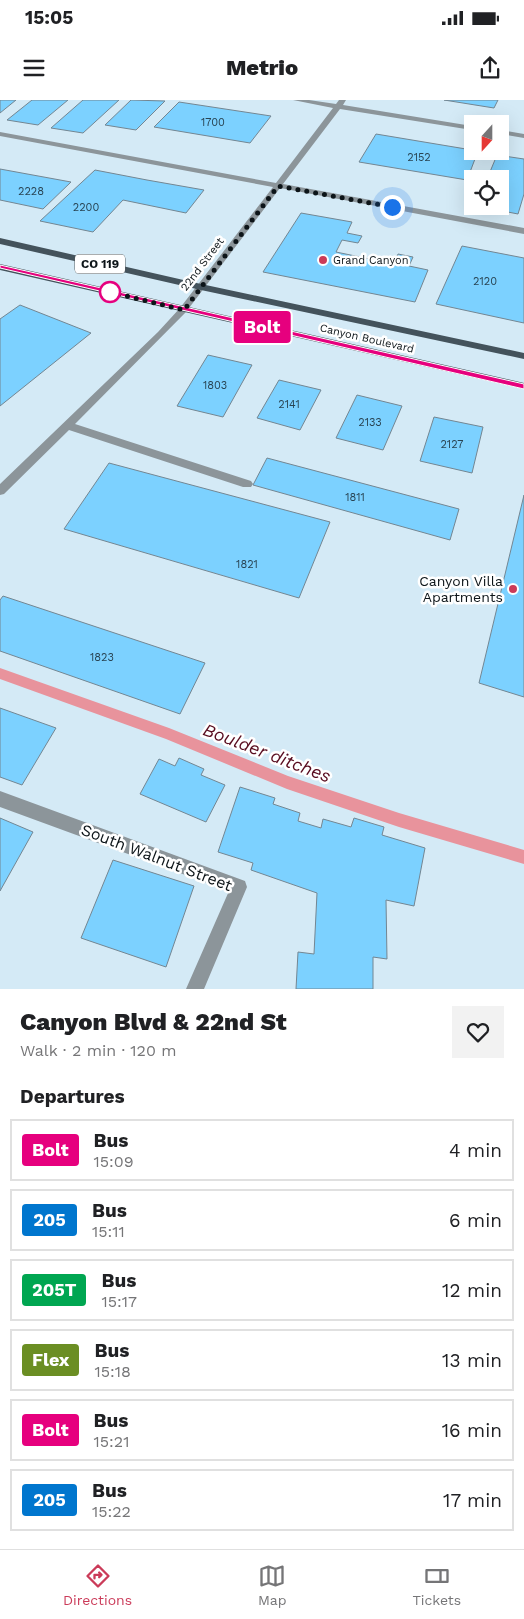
<!DOCTYPE html>
<meta charset="utf-8">
<style>
:root{--surface:#fff;--page:#f2f2f2;--text:#202124;--muted:#757577;--line:#e0e0e0;--accent:#cb3b59}
body{margin:0;font-family:"Work Sans",sans-serif;background:var(--page);color:var(--text);height:100vh;display:flex;flex-direction:column;font-size:19px;white-space:nowrap}
*{box-sizing:border-box;margin:0}
p{font-size:16px;color:var(--muted)}
.icon{flex:none;width:28px;height:28px;fill:none;stroke:currentColor;stroke-width:2;stroke-linecap:round;stroke-linejoin:round}
.map{position:relative;height:889px;overflow:hidden}
.side{display:flex;flex-direction:column;background:var(--surface);flex:1}
.side>*{flex:none}
.badge{padding:0 10px;border-radius:4px;font-size:18px;line-height:32px}
.needle{width:32px;rotate:201deg}
.fabs{position:absolute;left:464px;top:15px;display:grid;gap:10px}
.fabs a{display:grid;place-items:center;width:45px;height:45px;border-radius:0px;background:var(--surface);box-shadow:0 5px 20px #0002;font-size:25px}
.you{position:absolute;width:25px;height:25px;margin:-12px;border:4px solid #fff;border-radius:50%;background:#1a73e8;box-shadow:0 0 0 8px #1a73e833}
.map>.badge{position:absolute;translate:-50% -50%;box-shadow:0 0 0 2px #fff}
h2{padding:0 20px;font-size:19px;line-height:45px}
.round{display:grid;place-items:center;flex:none;width:52px;height:52px;border-radius:0px;background:var(--page)}
.head{display:flex;align-items:center;justify-content:space-between;height:85px;padding:0 20px}
h1{font-size:24px;font-weight:800;line-height:38px}
ul{padding:0;list-style:none}
li{display:flex;align-items:center;gap:15px;height:62px;margin:0 10px 8px;padding:0 10px;border:2px solid var(--line);border-radius:0px}
li div{flex:1}
li b{display:block;font-size:19px}
li em{font-style:normal}
li .badge{min-width:55px;font-weight:700;text-align:center}
.status{display:flex;justify-content:space-between;align-items:center;height:35px;padding:0 25px;background:var(--surface);direction:ltr}
.status svg{height:14px;fill:currentColor}
header{display:flex;justify-content:space-between;align-items:center;height:65px;padding:0 20px;background:var(--surface);font-size:22px;font-weight:800}
.dock{display:flex;justify-content:space-around;align-items:center;height:70px;border-top:1px solid var(--line);background:var(--surface);font-size:14px;color:var(--muted)}
.dock a{display:grid;justify-items:center;gap:2px}
.dock .selected{color:var(--accent)}
.map>svg:first-child{display:block}
.lines{fill:none;stroke-linecap:round;stroke-linejoin:round}
.stream{fill:#e8939c;fill-rule:evenodd}
.building{fill:#7cd1ff;stroke:#738692}
.minor{fill:#8c959a;fill-rule:evenodd}
.major{fill:#44535c;fill-rule:evenodd}
.line{fill:#e6007e;stroke:#fff}
.walk{stroke:#0c1418;stroke-width:5;stroke-dasharray:0 9}
.poi-dot{fill:#cb3b59;stroke:#fff;stroke-width:2}
.stop-dot{fill:#fff;stroke:#e6007e;stroke-width:2.5}
.labels{text-anchor:middle;stroke-width:5;stroke-linejoin:round;paint-order:stroke}
.number-label{font-size:11px;fill:#284352}
.far-poi-label{font-size:11px;fill:#0c1418;stroke:#fff;text-anchor:start}
.far-street-label{font-size:11px;fill:#0c1418;stroke:#fff}
.shield{fill:#fff;stroke:#555a5d;stroke-width:1}
.shield-label{font-size:12px;font-weight:bold;fill:#0c1418}
.poi-label{font-size:14px;fill:#0c1418;stroke:#fff;text-anchor:end}
.near-street-label{font-size:16px;fill:#0c1418;stroke:#fff}
.near-water-label{font-size:18px;font-style:italic;fill:#580c1f;stroke:#fff}
</style>
<div class="status"><b>15:05</b><svg viewBox="0 0 49 12"><path d="M0 12V9h3v3zM5 12V6h3v6zM10 12V3h3v9zM15 12V0h3v12zM26 1h20v11H26zM47 4h2v5h-2z"/></svg></div>
<header><svg class="icon" aria-label="menu" viewBox="0 0 24 24"><path d="M4 6h16M4 12h16M4 18h16"/></svg>Metrio<svg class="icon" aria-label="share" viewBox="0 0 24 24"><path d="M12 15V3M7 8l5-5 5 5M5 13v7h14v-7"/></svg></header>
<div class="map">
<svg width="524" height="889" viewBox="0 0 524 889">
<rect width="100%" height="100%" fill="#d4eaf6"/>
<g class="lines">
<path class="stream" d="M0,568L169,628L288,676L399,713L524,750V764L399,727L287,689L166,639L0,579Z"/>
</g>
<g class="building">
<path d="M0,0H16L0,13Z"/>
<path d="M32,0H68L38,25L7,20Z"/>
<path d="M83,0H119L83,33L51,28Z"/>
<path d="M131,0L165,1L136,30L105,25Z"/>
<path d="M444,0H498L494,8Z"/>
<path d="M179,2L271,16L250,43L154,27Z"/>
<path d="M376,34L472,50V51H478L467,80L359,62Z"/>
<path d="M497,55L524,59V94L518,114L477,106H500V79H487Z"/>
<path d="M0,69L71,82L43,109L0,100Z"/>
<path d="M95,70L147,80L204,90L186,113L123,100L93,132L40,121Z"/>
<path d="M301,113L352,122L347,133L362,136L358,143L342,140L336,152L394,164L398,154L413,157L409,166L428,170L415,202L263,172Z"/>
<path d="M462,146L524,158V223L436,204Z"/>
<path d="M20,205L91,233L0,306V219Z"/>
<path d="M208,255L252,265L223,317L177,306Z"/>
<path d="M279,280L321,290L300,330L257,318Z"/>
<path d="M357,295L402,306L383,350L336,338Z"/>
<path d="M434,317L483,327L472,373L420,361Z"/>
<path d="M267,358L459,409L450,440L253,385Z"/>
<path d="M109,363L330,422L299,498L64,429Z"/>
<path d="M524,395V597L479,583Z"/>
<path d="M3,496L205,563L180,614L0,551V500Z"/>
<path d="M0,608L56,628L22,685L0,677Z"/>
<path d="M179,658L204,669L201,675L225,685L206,722L140,694L159,659L175,666Z"/>
<path d="M240,687L275,698L273,704L300,713L298,721L321,728L323,719L351,727L354,718L384,727L382,735L425,748L414,806L386,800L387,859L373,857V889H296L298,852L314,854L317,793L251,770L253,763L218,752Z"/>
<path d="M0,718L33,732L0,791Z"/>
<path d="M113,760L194,786L166,867L81,838Z"/>
</g>
<g class="lines">
<g class="minor">
<path d="M293,0H309L336,4L339,0H346L343,5L472,26V30L340,9L283,84L524,128V134L280,88L186,212L75,324L251,381L253,384L251,387H243L69,330L4,394L0,395V384L158,232L180,208L273,87L0,36V32L276,83L333,8Z"/>
<path d="M500,30L524,34V38L500,34Z"/>
<path d="M0,691L245,781L247,787L204,889H186L229,791L0,707Z"/>
</g>
<g class="major">
<path d="M0,138L201,184L524,253V259L201,190L0,144Z"/>
<path d="M0,164L524,283V289L0,170Z"/>
</g>
</g>
<path class="line" d="M0,165L524,284V289L0,168Z"/>
<g class="lines">
<path class="walk" d="M110,192L184,210L278,86L392,107"/>
</g>
<g class="poi-dot">
<circle cx="323" cy="160" r="5"/>
<circle cx="513" cy="489" r="5"/>
</g>
<circle class="stop-dot" cx="110" cy="192" r="10"/>
<g class="labels">
<g class="number-label">
<text x="213" y="26">1700</text>
<text x="419" y="61">2152</text>
<text x="31" y="95">2228</text>
<text x="86" y="111">2200</text>
<text x="485" y="185">2120</text>
<text x="215" y="289">1803</text>
<text x="289" y="308">2141</text>
<text x="370" y="326">2133</text>
<text x="452" y="348">2127</text>
<text x="355" y="401">1811</text>
<text x="247" y="468">1821</text>
<text x="102" y="561">1823</text>
</g>
<g class="far-poi-label">
<text x="333" y="164">Grand Canyon</text>
</g>
<g class="far-street-label">
<text transform="translate(202 164) rotate(-53)" y="4">22nd Street</text>
<text transform="translate(367 238) rotate(13)" y="4">Canyon Boulevard</text>
</g>
<rect class="shield" x="75" y="154.5" width="50" height="19" rx="4"/>
<g class="shield-label">
<text x="100" y="168">CO 119</text>
</g>
<g class="poi-label">
<text x="503" y="486">Canyon Villa<tspan x="503" dy="16">Apartments</tspan></text>
</g>
<g class="near-street-label">
<text transform="translate(157 757) rotate(21)" y="6">South Walnut Street</text>
</g>
<g class="near-water-label">
<text transform="translate(267 653) rotate(21)" y="6">Boulder ditches</text>
</g>
</g>
</svg>
<div class="fabs">
<a><svg class="needle" viewBox="-14 -14 28 28"><path d="M0-13l5 13h-10z" fill="#e53935"/><path d="M0 13l5-13h-10z" fill="#757577"/></svg></a>
<a><svg class="icon" aria-label="locate" viewBox="0 0 24 24"><circle cx="12" cy="12" r="6"/><path d="M12 2v4M12 18v4M2 12h4M18 12h4"/></svg></a>
</div>
<div class="you" style="left:392px;top:107px"></div>
<b class="badge" style="left:262px;top:227px;background:#e6007e;color:#fff">Bolt</b>
</div>
<section class="side">
<div class="head"><div><h1>Canyon Blvd &amp; 22nd St</h1><p>Walk · 2 min · 120 m</p></div><a class="round"><svg class="icon" aria-label="heart" viewBox="0 0 24 24"><path d="M12 20l-8-8c-3-5 5-10 8-4 3-6 11-1 8 4z"/></svg></a></div>
<h2>Departures</h2>
<ul>
<li><span class="badge" style="background:#e6007e;color:#fff">Bolt</span><div><b>Bus</b><p>15:09</p></div><em>4 min</em></li>
<li><span class="badge" style="background:#0076ce;color:#fff">205</span><div><b>Bus</b><p>15:11</p></div><em>6 min</em></li>
<li><span class="badge" style="background:#00a651;color:#fff">205T</span><div><b>Bus</b><p>15:17</p></div><em>12 min</em></li>
<li><span class="badge" style="background:#6b8e23;color:#fff">Flex</span><div><b>Bus</b><p>15:18</p></div><em>13 min</em></li>
<li><span class="badge" style="background:#e6007e;color:#fff">Bolt</span><div><b>Bus</b><p>15:21</p></div><em>16 min</em></li>
<li><span class="badge" style="background:#0076ce;color:#fff">205</span><div><b>Bus</b><p>15:22</p></div><em>17 min</em></li>
</ul>
</section>
<nav class="dock">
<a class="selected"><svg class="icon" aria-label="directions" viewBox="0 0 24 24"><path d="M12 3l9 9-9 9-9-9zM9 14v-3h6M13 9l2 2-2 2"/></svg>Directions</a>
<a><svg class="icon" aria-label="map" viewBox="0 0 24 24"><path d="M3 6l6-2 6 2 6-2v14l-6 2-6-2-6 2zM9 4v14M15 6v14"/></svg>Map</a>
<a><svg class="icon" aria-label="tickets" viewBox="0 0 24 24"><path d="M3 7h18v10H3zM15 7v10"/></svg>Tickets</a>
</nav>
